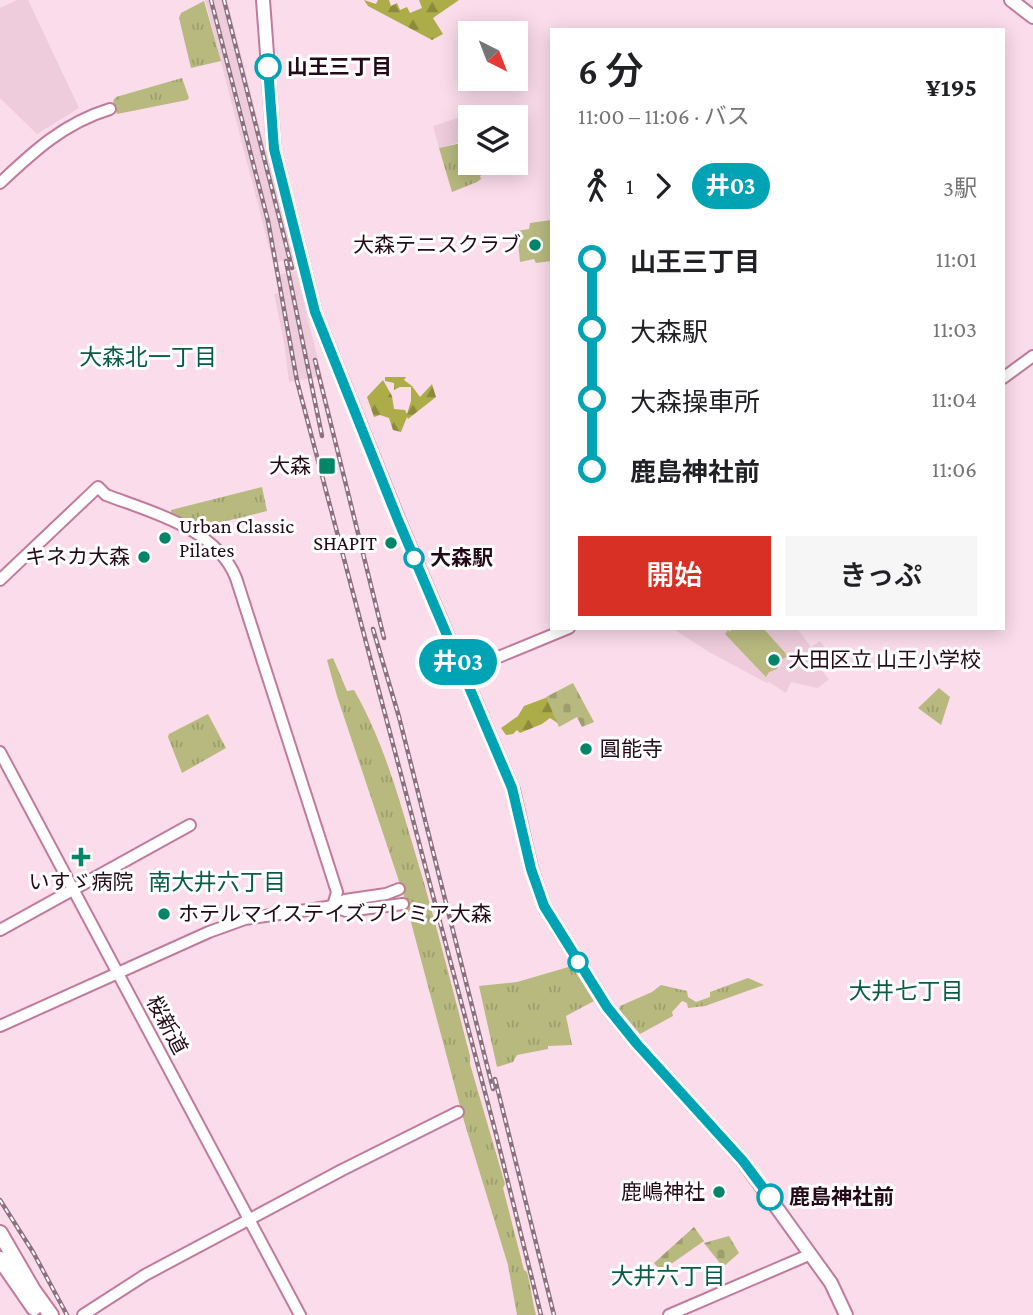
<!DOCTYPE html>
<html lang="ja">
<meta charset="utf-8">
<style>
:root{--surface:#fff;--page:#f6f6f6;--text:#202124;--muted:#757577;--accent:#d93025}
body{margin:0;font-family:"Crimson Pro","Noto Sans JP",serif;background:var(--page);color:var(--text);height:100vh;display:flex;flex-direction:column;font-size:26px;white-space:nowrap}
*{box-sizing:border-box;margin:0}
p{font-size:23px;color:var(--muted)}
.icon{flex:none;width:38px;height:38px;fill:none;stroke:currentColor;stroke-width:2;stroke-linecap:round;stroke-linejoin:round}
.map{position:relative;flex:1;overflow:hidden}
.details{position:absolute;left:550px;top:28px;width:455px;height:602px;display:flex;flex-direction:column;background:var(--surface);border-radius:0px;box-shadow:0 4px 18px #0003}
.details>*{flex:none}
.badge{padding:0 14px;border-radius:23px;font-size:24px;line-height:46px}
.needle{width:46px;rotate:138deg}
.fabs{position:absolute;left:458px;top:21px;display:grid;gap:14px}
.fabs a{display:grid;place-items:center;width:70px;height:70px;border-radius:0px;background:var(--surface);box-shadow:0 4px 18px #0003;font-size:35px}
.map>.badge{position:absolute;translate:-50% -50%;box-shadow:0 0 0 4px #fff}
.legs{display:flex;align-items:center;gap:10px;height:77px;padding:0 28px;font-size:23px}
.legs p{margin-inline-start:auto}
.headline{display:flex;align-items:center;justify-content:space-between;height:119px;padding:0 28px}
h1{font-size:38px;font-weight:600;line-height:52px}
.cta{display:flex;gap:14px;margin-top:auto;padding:14px 28px}
.cta a{flex:1;height:80px;border-radius:0px;background:var(--accent);color:#fff;font-size:28px;font-weight:600;line-height:80px;text-align:center}
.cta a+a{background:var(--page);color:var(--text)}
ul{padding:0 28px;list-style:none}
li{display:flex;align-items:center;gap:24px;height:70px;font-size:26px}
li i{display:grid;place-items:center;width:10px;height:100%;margin:0 9px;background:currentColor}
li i::after{content:'';width:18px;height:18px;margin:-9px;border:5px solid;border-radius:50%;background:var(--surface)}
li p{margin-inline-start:auto}
li:first-child i{background:linear-gradient(#0000 50%,currentColor 0)}
li:last-child i{background:linear-gradient(currentColor 50%,#0000 0)}
.map>svg:first-child{display:block}
.built{fill:#eeccdb}
.grass{fill:#b7b97f}
.forest{fill:url(#forest-firs)}
.cemetery{fill:url(#cemetery-stones)}
.park{fill:url(#park-tufts)}
.lines{fill:none;stroke-linecap:round;stroke-linejoin:round}
.minor-casing{stroke:#c07b9c;stroke-width:14}
.major-casing{stroke:#c07b9c;stroke-width:16}
.highway-casing{stroke:#c07b9c;stroke-width:18}
.minor{stroke:#fff;stroke-width:10}
.major{stroke:#fff;stroke-width:12}
.highway{stroke:#fff;stroke-width:14}
.rail-casing{stroke:#8d707e;stroke-width:4.5}
.rail{stroke:#fff;stroke-width:2;stroke-dasharray:5;stroke-linecap:butt}
.line-1-casing{stroke:#fff;stroke-width:16}
.line-1{stroke:#00a3b4;stroke-width:10}
.stop-1-dot{fill:#fff;stroke:#00a3b4;stroke-width:3.5}
.poi-dot{fill:#038567;stroke:#fff;stroke-width:2.5}
.labels{text-anchor:middle;stroke-width:6;stroke-linejoin:round;paint-order:stroke}
.stop-label{font-size:21px;font-weight:bold;fill:#240a18;stroke:#fff;text-anchor:start}
.poi-label{font-size:21px;fill:#240a18;stroke:#fff;text-anchor:end}
.street-label{font-size:21px;fill:#240a18;stroke:#fff}
.neighbourhood-label{font-size:23px;fill:#095b46;stroke:#fff}
</style>
<div class="map">
<svg width="1033" height="1315" viewBox="0 0 1033 1315">
<defs>
<pattern id="forest-firs" width="22" height="20" patternUnits="userSpaceOnUse" patternTransform="scale(1.75)"><rect width="22" height="20" fill="#acad48"/><path d="M5 1l3.5 6h-7zM16 11l3.5 6h-7z" fill="#8c8b3b"/></pattern>
<pattern id="cemetery-stones" width="16" height="16" patternUnits="userSpaceOnUse" patternTransform="scale(1.75)"><rect width="16" height="16" fill="#b7b97f"/><path d="M2 7V4a2 2 0 0 1 4 0v3zM10 15v-3a2 2 0 0 1 4 0v3z" fill="#9d9e6d"/></pattern>
<pattern id="park-tufts" width="24" height="20" patternUnits="userSpaceOnUse" patternTransform="scale(1.75)"><rect width="24" height="20" fill="#b7b97f"/><path d="M3 7l-1-3M5 7V3M7 7l1-3M15 17l-1-3M17 17v-4M19 17l1-3" fill="none" stroke="#9d9e6d"/></pattern>
</defs>
<rect width="100%" height="100%" fill="#fbdcea"/>
<g class="built">
<path d="M17,0H28L79,108L37,134L0,98V8Z"/>
<path d="M205,0H227L293,258L273,263Z"/>
<path d="M480,114L493,117H471V139L439,148L433,126L464,116Z"/>
<path d="M296,271L322,376L289,382L284,342L274,294L279,293L276,275Z"/>
<path d="M672,628H797L811,647L820,641L830,655L818,666L829,679L818,688L791,682L786,693L769,682L767,683L709,652Z"/>
</g>
<g class="grass">
<path d="M551,220V261L536,263L534,259L520,262L517,231L529,229L530,223Z"/>
<path d="M732,628H763L788,656L782,659L777,669L769,672L766,677L725,634L728,630L730,632Z"/>
</g>
<g class="forest">
<path d="M364,0L376,4L378,0H389L391,6L397,3L400,10L407,7L410,13L422,8L419,0H459L433,18L443,34L432,40L368,6Z"/>
<path d="M385,377H406L404,380L412,386L420,397L432,384L436,397L408,419L407,417L401,432L393,430L389,418L380,415L374,417L367,397L383,380L392,396L394,409L405,410L407,414L411,401V387H400L394,390V383L385,381Z"/>
<path d="M548,697L559,724L550,718L542,724L520,733L517,730L513,734L506,735L501,728L518,716L524,706Z"/>
</g>
<g class="cemetery">
<path d="M573,683L594,722L582,727L577,717L559,727L546,697Z"/>
<path d="M694,1227L704,1241L661,1271L654,1263Z"/>
<path d="M729,1236L739,1253L723,1267L704,1243Z"/>
</g>
<g class="park">
<path d="M204,1L221,61L191,68L179,18L181,13Z"/>
<path d="M182,78L189,98L187,100L117,114L113,101L116,97Z"/>
<path d="M471,141V163H496V165L480,176L481,179L477,182L452,192L439,148Z"/>
<path d="M262,487L267,511L202,527L171,513V510Z"/>
<path d="M333,658L347,691L354,690C381,737 396,788 411,839C433,911 451,983 470,1056V1064L505,1184L503,1188L524,1270L527,1272C531,1287 532,1300 536,1315H517L508,1265L464,1121L404,896L337,696L327,660Z"/>
<path d="M939,688L950,697L941,725L918,708Z"/>
<path d="M208,714L226,748L182,773L168,737L169,734Z"/>
<path d="M572,966L594,1001L566,1016L572,1045L548,1046V1049L517,1055L513,1062L497,1067L479,986L517,982Z"/>
<path d="M748,978L764,985L705,1006L688,1008L687,1003L682,1001L672,1012L673,1016L640,1034L619,1009L620,1006L652,992L661,985L687,991L688,997L696,1002L710,997V992Z"/>
</g>
<g class="lines">
<g class="minor-casing">
<g id="minor">
<path d="M0,183C34,151 64,123 110,109"/>
<path d="M1003,378L1033,356"/>
<path d="M0,580L98,487L106,495C151,512 216,528 236,578L337,892L333,906"/>
<path d="M462,672L569,628"/>
<path d="M0,752L300,1315"/>
<path d="M333,906L346,911L403,904"/>
<path d="M0,930L190,825"/>
<path d="M0,1026L209,932L245,919L314,909L333,906L345,900L386,894L399,889"/>
<path d="M83,1315L145,1275L342,1170L458,1112"/>
<path d="M669,1315L811,1254"/>
</g>
</g>
<g class="major-casing">
<g id="major">
<path d="M263,0L274,149L315,312L401,526L513,790L531,868L544,906L607,1007L637,1044L743,1161L831,1283L846,1315"/>
<path d="M1011,0L1033,17"/>
</g>
</g>
<g class="highway-casing">
<g id="highway">
<path d="M0,1233L33,1290L51,1315"/>
<path d="M0,1259L34,1308"/>
</g>
</g>
<use href="#minor" class="minor"/>
<use href="#major" class="major"/>
<use href="#highway" class="highway"/>
<g class="rail-casing">
<g id="rail">
<path d="M211,0L268,221L297,381L496,1134L541,1315"/>
<path d="M224,0L292,268"/>
<path d="M286,261L322,436"/>
<path d="M315,360L384,638"/>
<path d="M373,629L399,717L493,1089"/>
<path d="M495,1079L554,1315"/>
<path d="M0,1200L33,1252L67,1315"/>
</g>
</g>
<use href="#rail" class="rail"/>
</g>
<g class="lines">
<g class="line-1-casing">
<path id="line-1" d="M268,67L274,149L315,312L398,520L512,788L531,869L544,906L607,1007L637,1044L743,1161L770,1197"/>
</g>
<use href="#line-1" class="line-1"/>
</g>
<g class="stop-1-dot">
<circle cx="268" cy="67" r="12"/>
<circle cx="414" cy="558" r="9"/>
<circle cx="578" cy="962" r="9"/>
<circle cx="770" cy="1197" r="12"/>
</g>
<g class="poi-dot">
<circle cx="535" cy="245" r="7"/>
<rect x="318" y="457" width="18" height="18" rx="3.5"/>
<circle cx="165" cy="538" r="7"/>
<circle cx="391" cy="543" r="7"/>
<circle cx="144" cy="557" r="7"/>
<circle cx="774" cy="660" r="7"/>
<circle cx="586" cy="749" r="7"/>
<path d="M77.5 846.5h7v7h7v7h-7v7h-7v-7h-7v-7h7z"/>
<circle cx="164" cy="914" r="7"/>
<circle cx="719" cy="1192" r="7"/>
</g>
<g class="labels">
<g class="stop-label">
<text x="287" y="74">山王三丁目</text>
<text x="430" y="565">大森駅</text>
<text x="789" y="1204">鹿島神社前</text>
</g>
<g class="poi-label">
<text x="521" y="252">大森テニスクラブ</text>
<text x="311" y="473">大森</text>
<text x="179" y="533" text-anchor="start">Urban Classic<tspan x="179" dy="24">Pilates</tspan></text>
<text x="377" y="550">SHAPIT</text>
<text x="130" y="564">キネカ大森</text>
<text x="788" y="667" text-anchor="start">大田区立 山王小学校</text>
<text x="600" y="756" text-anchor="start">圓能寺</text>
<text x="81" y="889" text-anchor="middle">いすゞ病院</text>
<text x="178" y="921" text-anchor="start">ホテルマイステイズプレミア大森</text>
<text x="705" y="1199">鹿嶋神社</text>
</g>
<g class="street-label">
<text transform="translate(167 1025) rotate(62)" y="7">桜新道</text>
</g>
<g class="neighbourhood-label">
<text x="148" y="365">大森北一丁目</text>
<text x="217" y="890">南大井六丁目</text>
<text x="906" y="999">大井七丁目</text>
<text x="668" y="1284">大井六丁目</text>
</g>
</g>
</svg>
<div class="fabs">
<a><svg class="needle" viewBox="-14 -14 28 28"><path d="M0-13l5 13h-10z" fill="#e53935"/><path d="M0 13l5-13h-10z" fill="#757577"/></svg></a>
<a><svg class="icon" aria-label="layers" viewBox="0 0 24 24"><path d="M12 4l9 5-9 5-9-5zM3 14l9 5 9-5"/></svg></a>
</div>
<b class="badge" style="left:458px;top:662px;background:#00a3b4;color:#fff">井03</b>
<section class="details">
<div class="headline"><div><h1>6 分</h1><p>11:00 – 11:06 · バス</p></div><b>¥195</b></div>
<div class="legs"><svg class="icon" aria-label="walk" viewBox="0 0 24 24"><circle cx="13" cy="4" r="2"/><path d="M13 8l-2 6 4 7M11 14l-3 7M7 12l3-4h3l4 4"/></svg>1<svg class="icon" aria-label="forward" viewBox="0 0 24 24"><path d="M9 5l7 7-7 7"/></svg><b class="badge" style="background:#00a3b4;color:#fff">井03</b><p>3駅</p></div>
<ul>
<li><i style="color:#00a3b4"></i><b>山王三丁目</b><p>11:01</p></li>
<li><i style="color:#00a3b4"></i><span>大森駅</span><p>11:03</p></li>
<li><i style="color:#00a3b4"></i><span>大森操車所</span><p>11:04</p></li>
<li><i style="color:#00a3b4"></i><b>鹿島神社前</b><p>11:06</p></li>
</ul>
<div class="cta"><a>開始</a><a>きっぷ</a></div>
</section>
</div>
